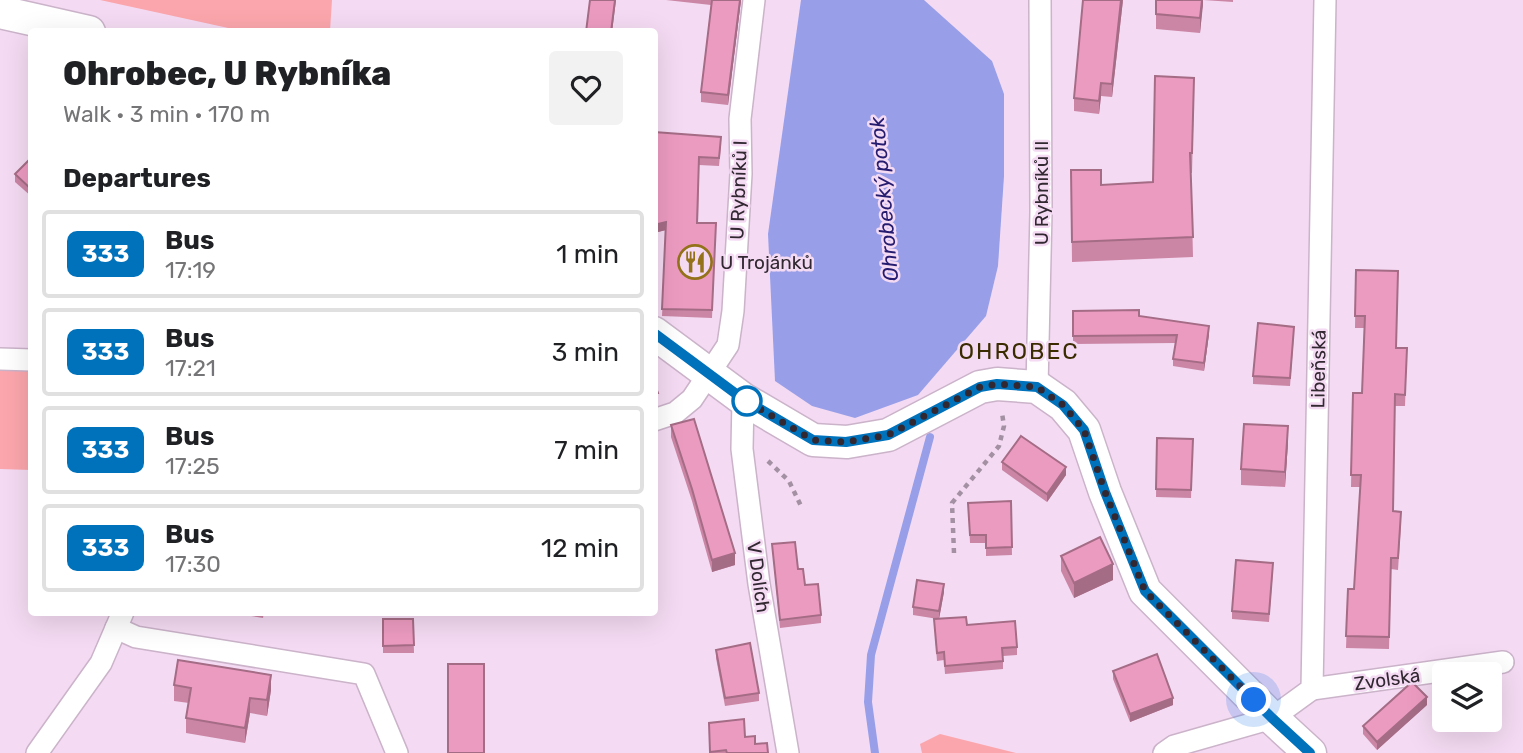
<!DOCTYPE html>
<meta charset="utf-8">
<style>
:root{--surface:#fff;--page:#f2f2f2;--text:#202124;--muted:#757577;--line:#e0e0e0}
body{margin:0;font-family:Rubik,sans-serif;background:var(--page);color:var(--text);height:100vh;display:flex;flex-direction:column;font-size:26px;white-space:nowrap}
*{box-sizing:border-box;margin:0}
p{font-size:23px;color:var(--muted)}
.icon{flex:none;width:38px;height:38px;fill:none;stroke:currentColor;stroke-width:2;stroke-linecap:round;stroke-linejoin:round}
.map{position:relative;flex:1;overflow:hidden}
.sheet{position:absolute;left:28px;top:28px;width:630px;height:588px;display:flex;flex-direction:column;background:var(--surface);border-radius:7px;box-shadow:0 7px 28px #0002}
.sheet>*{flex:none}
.badge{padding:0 14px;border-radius:10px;font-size:24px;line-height:46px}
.fabs{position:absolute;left:1432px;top:662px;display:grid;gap:14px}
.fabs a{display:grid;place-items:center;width:70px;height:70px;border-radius:7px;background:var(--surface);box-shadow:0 7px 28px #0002;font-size:35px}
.you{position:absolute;width:35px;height:35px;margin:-18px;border:5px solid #fff;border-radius:50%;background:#1a73e8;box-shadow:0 0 0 10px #1a73e833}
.map>.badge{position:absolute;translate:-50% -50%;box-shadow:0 0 0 4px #fff}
h2{padding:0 35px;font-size:26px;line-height:63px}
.round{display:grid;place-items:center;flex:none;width:74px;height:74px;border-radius:7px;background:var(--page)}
.headline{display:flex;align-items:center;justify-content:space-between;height:119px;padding:0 35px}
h1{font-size:33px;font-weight:800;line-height:52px}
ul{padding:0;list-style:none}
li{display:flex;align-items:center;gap:21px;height:88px;margin:0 14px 10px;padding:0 21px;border:4px solid var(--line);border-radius:7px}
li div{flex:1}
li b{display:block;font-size:26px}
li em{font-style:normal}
li .badge{min-width:77px;font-weight:700;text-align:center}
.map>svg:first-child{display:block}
.green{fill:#fba6ac}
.water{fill:#989fe8}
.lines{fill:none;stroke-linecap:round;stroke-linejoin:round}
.stream{stroke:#989fe8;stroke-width:8}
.street-casing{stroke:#cbb3ca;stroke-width:24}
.secondary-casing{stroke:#cbb3ca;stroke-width:35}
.path{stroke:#a391a3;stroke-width:4.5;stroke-dasharray:5 5;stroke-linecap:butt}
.street{stroke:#fff;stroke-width:21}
.secondary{stroke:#fff;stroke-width:32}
.wall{fill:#cb85a5}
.shaded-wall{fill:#a56c86}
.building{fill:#ec9bc0;stroke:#a56c86;stroke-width:2}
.line-casing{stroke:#fff;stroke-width:16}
.line{stroke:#0072bc;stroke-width:10}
.walk{stroke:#312831;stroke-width:7;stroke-dasharray:0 12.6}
.stop-dot{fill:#fff;stroke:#0072bc;stroke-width:3.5}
.labels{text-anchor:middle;stroke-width:5;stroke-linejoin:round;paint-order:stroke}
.street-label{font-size:19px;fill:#312831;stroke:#f4dbf3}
.poi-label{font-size:19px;fill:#312831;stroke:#f4dbf3;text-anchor:start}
.water-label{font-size:21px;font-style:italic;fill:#251b6f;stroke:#f4dbf3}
.quarter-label{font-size:23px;letter-spacing:2px;fill:#3b2b01;stroke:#f4dbf3}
</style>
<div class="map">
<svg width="1523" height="753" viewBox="0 0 1523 753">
<rect width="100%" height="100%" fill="#f4dbf3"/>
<g class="green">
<path d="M100,0H332L330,31H242Z"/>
<path d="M0,369H31V470L0,469Z"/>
<path d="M940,734L1016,753H922L920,744Z"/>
</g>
<path class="water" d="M801,0H924L992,61L1004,94V176L998,266L986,316L918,395L855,418L812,406L775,381L768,234Z"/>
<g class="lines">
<path class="stream" d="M875,753L868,702L871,655L930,437"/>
<g class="street-casing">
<g id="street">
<path d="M0,359L32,360"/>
<path d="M1037,387L1041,212L1040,0"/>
<path d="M743,399L742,449L759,584L788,753"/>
<path d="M654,420L675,413L692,399L728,345L733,311L741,174L740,119L754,0"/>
<path d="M116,628L136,637L364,674L397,753"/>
<path d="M1312,689L1503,662"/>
<path d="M37,753L101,663L123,612"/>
<path d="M1164,753L1174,746L1272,718L1312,689L1325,0"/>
</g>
</g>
<g class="secondary-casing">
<g id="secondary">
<path d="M0,12L89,32"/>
<path d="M654,333L743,399L813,440L847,442L888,435L980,387L997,384L1037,387L1063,405L1084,430L1105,492L1145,591L1272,718L1310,753"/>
</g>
</g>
<g class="path">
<path d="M768,461L789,481L802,508"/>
<path d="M954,553L952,503L999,446L1004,426L1002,413"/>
</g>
<use href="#street" class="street"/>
<use href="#secondary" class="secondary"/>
</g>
<g class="wall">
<path d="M666,0H741L728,105L701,102V92L711,5Z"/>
<path d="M1123,0L1112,97L1101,96L1099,114L1074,111V98Z"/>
<path d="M1156,0H1203L1200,33L1156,29Z"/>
<path d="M1203,0H1233V2Z"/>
<path d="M1194,97L1192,173H1191L1193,257L1072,262L1071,170L1101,185L1153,182Z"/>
<path d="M654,132L721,145L719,166L699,165L698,223H716L712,318L662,316L666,230L654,233Z"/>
<path d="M32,157V197L15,182V174Z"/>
<path d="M32,266V326H29Z"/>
<path d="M1356,270L1396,348H1407L1405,406H1395L1393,511L1401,524L1398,570L1391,569L1389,649L1346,648L1348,589H1354L1360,487H1351L1353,393H1362L1364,328H1355Z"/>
<path d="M1073,311L1139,316L1209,334L1204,371L1173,366V359L1176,343L1073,344Z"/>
<path d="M1294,335L1290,386L1253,384V376Z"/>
<path d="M671,425L735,565L712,572L692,501L671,437Z"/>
<path d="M1157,438L1193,439L1191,498L1156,497Z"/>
<path d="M1288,442L1285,487L1241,485V469Z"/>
<path d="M1002,462L1066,475L1047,502L1002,470Z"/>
<path d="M1011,501L1012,555L986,556V543H970L968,503Z"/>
<path d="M772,544L798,569L821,615V623L780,628Z"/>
<path d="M1061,556L1113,580L1074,598L1061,571Z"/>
<path d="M1273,570L1269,622L1232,619V611Z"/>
<path d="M944,592L939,619L967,625L1017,647V655L1003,656V669L945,674L944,660L937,661L934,619H938L913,615V607Z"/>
<path d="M226,612H264L263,618Z"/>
<path d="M383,619H413L414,653H383Z"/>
<path d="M716,650L759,693V701L725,706L716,658Z"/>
<path d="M1113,671L1173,705L1130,722L1113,679Z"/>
<path d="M174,685L271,690L267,716L250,713L245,743L186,733V718L189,703L174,701Z"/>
<path d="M1427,705L1377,750L1363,734V726Z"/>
<path d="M709,723L745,737L768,753H709Z"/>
</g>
<g class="shaded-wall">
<path d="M615,0H616L612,32H611Z"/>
<path d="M740,0H741L728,105V95Z"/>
<path d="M1121,0H1123L1112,97V84Z"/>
<path d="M1202,0H1203V5L1200,33V18Z"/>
<path d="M1101,83V96L1099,114V101Z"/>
<path d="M666,222V230L654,233V225Z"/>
<path d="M1209,326V334L1204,371V363Z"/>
<path d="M658,393V401L654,402V394Z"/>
<path d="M1288,426V442L1285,487V472Z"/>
<path d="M1066,467V475L1047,502V494Z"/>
<path d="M735,553V565L712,572V560Z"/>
<path d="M1113,564V580L1074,598V583Z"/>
<path d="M944,584V592L939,619V611Z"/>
<path d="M271,675V690L267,716V700Z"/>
<path d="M1427,697V705L1377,750V742Z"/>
<path d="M250,698V713L245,743V728Z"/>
<path d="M1173,698V705L1130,722V714Z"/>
</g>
<g class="building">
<path d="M590,0H615L611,32H586Z"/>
<path d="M712,0H740L728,95L701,92Z"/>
<path d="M1083,0H1121L1112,84L1101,83L1099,101L1074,98Z"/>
<path d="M1156,0H1202L1200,18L1156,14Z"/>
<path d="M1155,76L1194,78L1192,153H1190L1193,237L1072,242L1071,170H1101V185L1153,182Z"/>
<path d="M654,132L721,137L719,158L699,157L697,223H716L712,310L662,309L666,222L654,225Z"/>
<path d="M32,157V190L15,174Z"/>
<path d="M31,266H32V311H29Z"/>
<path d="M1356,270L1398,271L1396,348H1407L1405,395L1395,394L1393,511L1401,512L1398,558H1391L1389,637L1346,636L1348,589H1354L1361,475H1351L1353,393H1362L1365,316H1355Z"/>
<path d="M1139,310V316L1209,326L1204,363L1173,359L1177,335L1073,336V311Z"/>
<path d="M1258,323L1294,327L1290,378L1253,376Z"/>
<path d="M654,382L658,393L654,394Z"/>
<path d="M694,419L735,553L712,560L692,489L671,425Z"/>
<path d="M1244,424L1288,426L1285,472L1241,469Z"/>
<path d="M1021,436L1066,467L1047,494L1002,462Z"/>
<path d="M1157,438L1193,439L1191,490L1156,489Z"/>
<path d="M1011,501L1012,547L986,548V535H970L968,503Z"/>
<path d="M1100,537L1113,564L1074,583L1061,556Z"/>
<path d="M795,542L798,569H803L805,585L818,584L821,615L780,620L772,544Z"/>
<path d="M1236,560L1273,563L1269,614L1232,611Z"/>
<path d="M917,580L944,584L939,611L913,607Z"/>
<path d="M966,617L967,625L1015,621L1017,647L1002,648L1003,661L945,666L944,652L937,653L934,619Z"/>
<path d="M383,619H413L414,645L383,646Z"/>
<path d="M750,643L759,693L725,698L716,650Z"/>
<path d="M1157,654L1173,698L1130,714L1113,671Z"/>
<path d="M178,660L271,675L267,700L250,698L245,728L186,718L191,688L174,685Z"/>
<rect x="448" y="664" width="36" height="89"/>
<path d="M1412,682L1427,697L1377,742L1363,726Z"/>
<path d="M744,719L745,737L755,736V744L767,743L768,753H727L726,750L710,752L709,723Z"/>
</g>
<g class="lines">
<g class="line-casing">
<path id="line" d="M654,333L743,399L813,440L846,442L888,435L980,387L997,384L1037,387L1063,405L1084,430L1105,492L1145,591L1272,718L1310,753"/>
</g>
<use href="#line" class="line"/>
<path class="walk" d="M747,401L743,399L813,440L846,442L888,435L980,387L997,384L1037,387L1063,405L1084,430L1105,492L1145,591L1254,700"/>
</g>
<defs>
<g id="restaurant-ring" transform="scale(1.75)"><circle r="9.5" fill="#f4dbf3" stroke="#937219" stroke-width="1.5"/><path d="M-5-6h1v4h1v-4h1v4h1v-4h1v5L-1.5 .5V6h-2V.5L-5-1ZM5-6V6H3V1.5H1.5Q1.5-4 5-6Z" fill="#937219"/></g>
</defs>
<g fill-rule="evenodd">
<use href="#restaurant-ring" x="695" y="262"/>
</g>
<circle class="stop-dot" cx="747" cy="401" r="14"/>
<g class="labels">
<g class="street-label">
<text transform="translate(738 190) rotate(-88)" y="7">U Rybníků I</text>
<text transform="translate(1041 193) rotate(-90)" y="7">U Rybníků II</text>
<text transform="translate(1318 369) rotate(-89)" y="7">Libeňská</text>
<text transform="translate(759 577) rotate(82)" y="7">V Dolích</text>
<text transform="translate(1387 679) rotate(-8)" y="7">Zvolská</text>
</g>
<g class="poi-label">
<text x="720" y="269">U Trojánků</text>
</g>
<g class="water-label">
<text transform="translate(884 199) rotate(-95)" y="7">Ohrobecký potok</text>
</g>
<g class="quarter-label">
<text x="1019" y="359">OHROBEC</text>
</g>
</g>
</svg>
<div class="fabs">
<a><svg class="icon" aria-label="layers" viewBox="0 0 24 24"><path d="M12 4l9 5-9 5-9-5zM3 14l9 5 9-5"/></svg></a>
</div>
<div class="you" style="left:1254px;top:700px"></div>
<section class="sheet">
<div class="headline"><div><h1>Ohrobec, U Rybníka</h1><p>Walk · 3 min · 170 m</p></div><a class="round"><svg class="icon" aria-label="heart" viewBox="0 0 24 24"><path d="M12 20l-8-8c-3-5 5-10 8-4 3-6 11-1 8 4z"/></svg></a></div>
<h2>Departures</h2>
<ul>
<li><span class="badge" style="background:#0072bc;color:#fff">333</span><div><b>Bus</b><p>17:19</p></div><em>1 min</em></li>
<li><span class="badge" style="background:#0072bc;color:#fff">333</span><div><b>Bus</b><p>17:21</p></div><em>3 min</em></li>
<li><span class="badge" style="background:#0072bc;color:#fff">333</span><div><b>Bus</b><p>17:25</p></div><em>7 min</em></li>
<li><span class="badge" style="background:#0072bc;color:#fff">333</span><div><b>Bus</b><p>17:30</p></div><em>12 min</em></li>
</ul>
</section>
</div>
